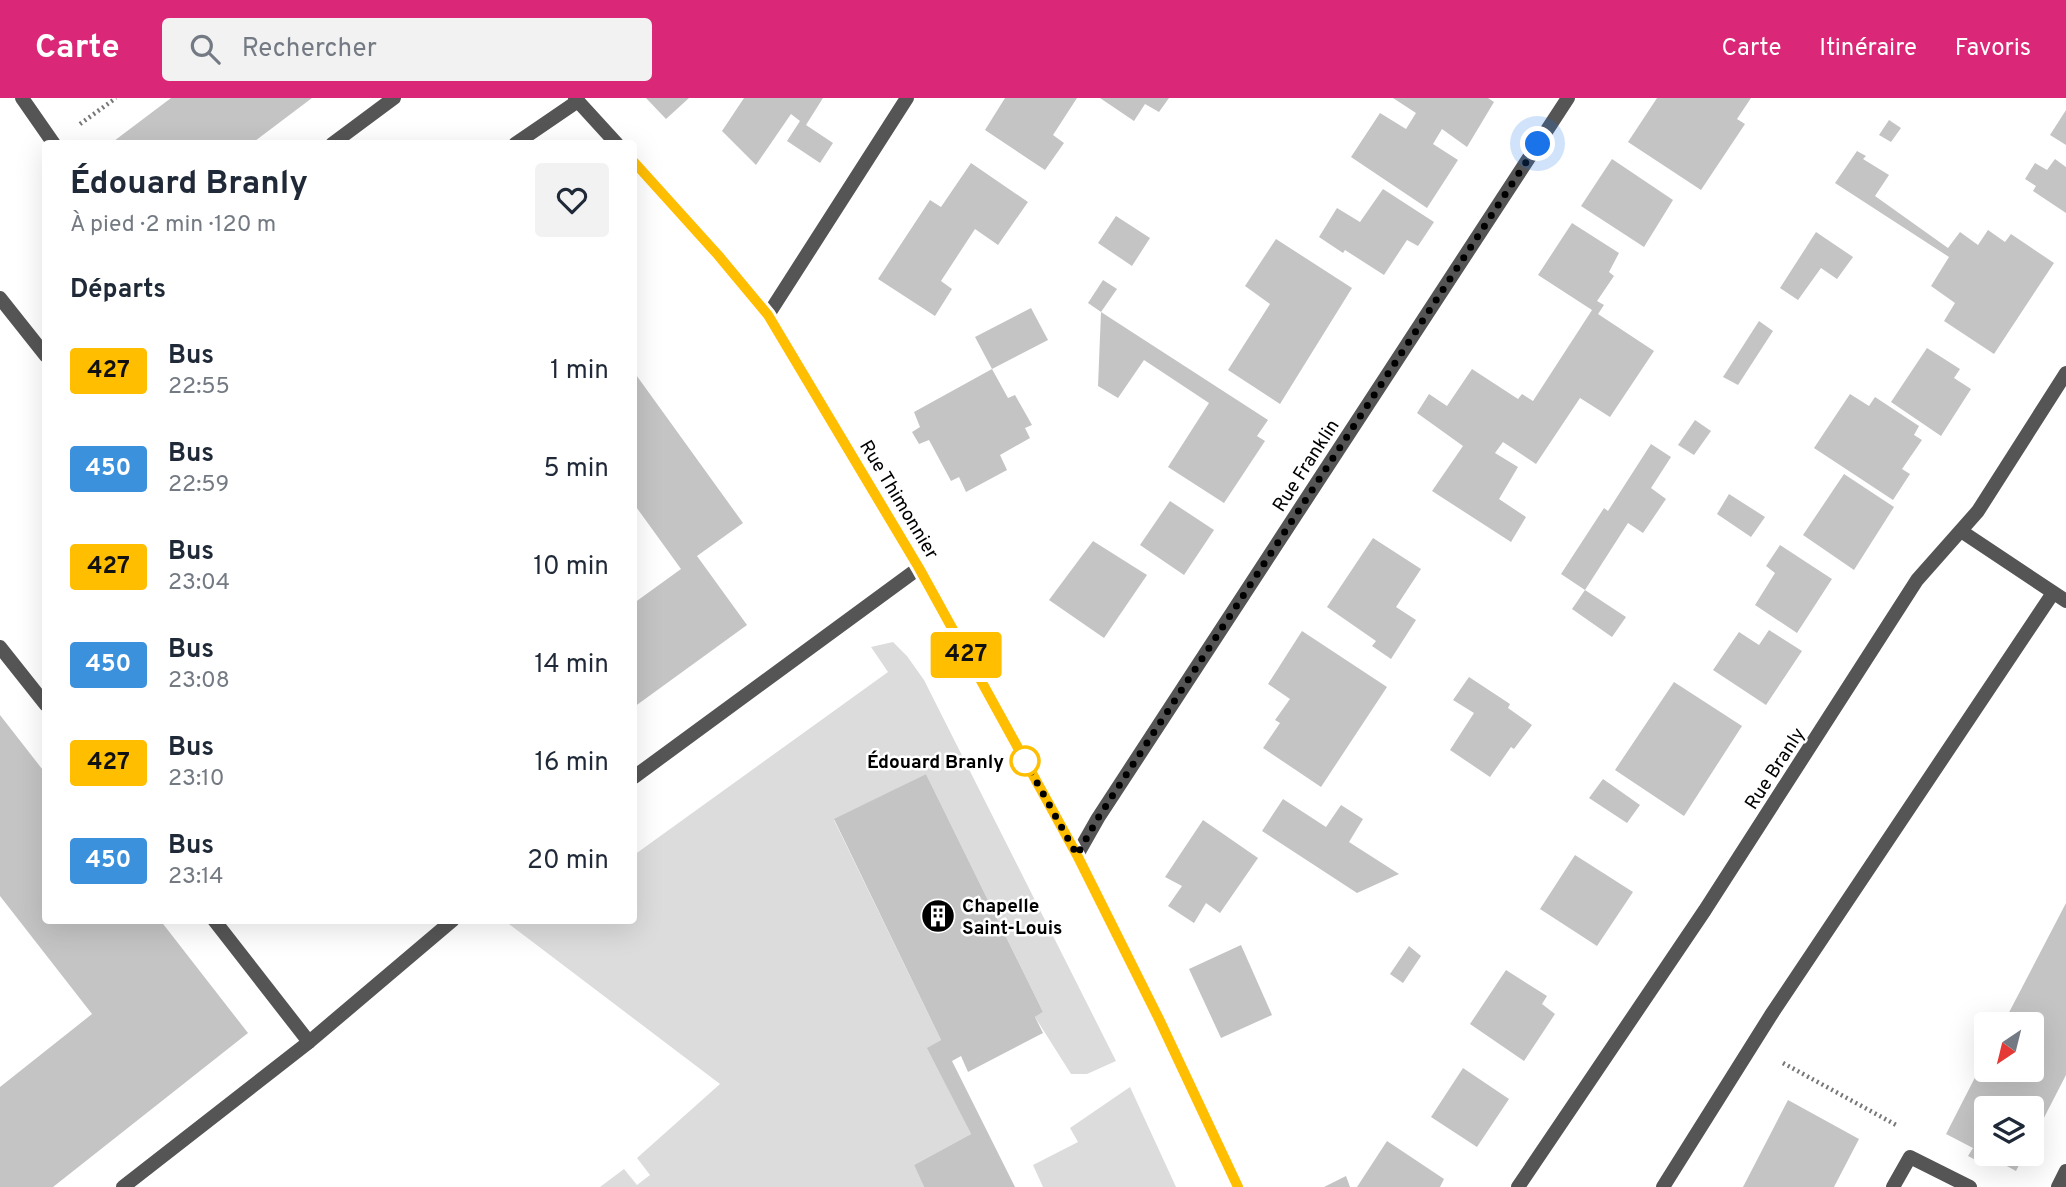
<!DOCTYPE html>
<html lang="fr">
<meta charset="utf-8">
<style>
:root{--surface:#fff;--page:#f2f2f3;--text:#1f2937;--muted:#747a83;--accent:#db2777}
body{margin:0;font-family:Overpass,sans-serif;background:var(--page);color:var(--text);height:100vh;display:flex;flex-direction:column;font-size:26px;white-space:nowrap}
*{box-sizing:border-box;margin:0}
p{font-size:23px;color:var(--muted)}
.icon{flex:none;width:38px;height:38px;fill:none;stroke:currentColor;stroke-width:2;stroke-linecap:round;stroke-linejoin:round}
.map{position:relative;flex:1;overflow:hidden}
.side{position:absolute;left:42px;top:42px;width:595px;height:784px;display:flex;flex-direction:column;background:var(--surface);border-radius:7px;box-shadow:0 7px 28px #0002}
.side>*{flex:none}
.badge{padding:0 14px;border-radius:5px;font-size:24px;line-height:46px}
.needle{width:46px;rotate:215deg}
.fabs{position:absolute;left:1974px;top:914px;display:grid;gap:14px}
.fabs a{display:grid;place-items:center;width:70px;height:70px;border-radius:7px;background:var(--surface);box-shadow:0 7px 28px #0002;font-size:35px}
.you{position:absolute;width:35px;height:35px;margin:-18px;border:5px solid #fff;border-radius:50%;background:#1a73e8;box-shadow:0 0 0 10px #1a73e833}
.map>.badge{position:absolute;translate:-50% -50%;box-shadow:0 0 0 4px #fff}
h2{padding:0 28px;font-size:26px;line-height:63px}
.round{display:grid;place-items:center;flex:none;width:74px;height:74px;border-radius:7px;background:var(--page)}
.head{display:flex;align-items:center;justify-content:space-between;height:119px;padding:0 28px}
h1{font-size:33px;font-weight:700;line-height:52px}
ul{padding:0;list-style:none}
li{display:flex;align-items:center;gap:21px;height:98px;padding:0 28px}
li div{flex:1}
li b{display:block;font-size:26px}
li em{font-style:normal}
li .badge{min-width:77px;font-weight:700;text-align:center}
header{display:flex;align-items:center;gap:42px;box-sizing:border-box;height:98px;padding:0 35px;background:var(--accent);color:#fff}
header strong{font-size:33px}
nav{display:flex;gap:38px;margin-inline-start:auto;font-size:24px}
.search{width:490px;height:63px;background:var(--page);display:flex;align-items:center;gap:18px;box-sizing:border-box;padding:0 24px;border-radius:7px;color:var(--muted);font-size:26px}
.map>svg:first-child{display:block}
.green{fill:#dcdcdc}
.building{fill:#c4c4c4}
.lines{fill:none;stroke-linecap:round;stroke-linejoin:round}
.path{stroke:#777;stroke-width:4.5;stroke-dasharray:2 3.5;stroke-linecap:butt}
.service{stroke:#555;stroke-width:14}
.minor{stroke:#555;stroke-width:14}
.line-casing{stroke:#fff;stroke-width:16}
.line{stroke:#ffbe00;stroke-width:10}
.walk{stroke:#000;stroke-width:7;stroke-dasharray:0 12.6}
.stop-dot{fill:#fff;stroke:#ffbe00;stroke-width:3.5}
.labels{text-anchor:middle;stroke-width:5;stroke-linejoin:round;paint-order:stroke}
.street-label{font-size:19px;fill:#000;stroke:#fff}
.stop-label{font-size:19px;font-weight:bold;fill:#000;stroke:#fff;text-anchor:end}
.poi-label{font-size:19px;font-weight:bold;fill:#000;stroke:#fff;text-anchor:start}
</style>
<header>
<strong>Carte</strong>
<div class="search"><svg class="icon" aria-label="search" viewBox="0 0 24 24"><circle cx="10" cy="10" r="6"/><path d="M15 15l6 6"/></svg>Rechercher</div>
<nav><a>Carte</a><a>Itinéraire</a><a>Favoris</a></nav>
</header>
<div class="map">
<svg width="2066" height="1089" viewBox="0 0 2066 1089">
<rect width="100%" height="100%" fill="#fff"/>
<g class="green">
<path d="M893,544L907,558L924,582L1116,963L1087,976H1071L1035,919L1043,914L926,676L834,722L941,942L928,950L971,1036L914,1067L924,1089H600L624,1071L637,1087L650,1077L637,1060L720,986L505,823L634,822V757L888,574L871,549Z"/>
<path d="M1130,989L1176,1089H1043L1033,1067L1078,1044L1070,1030Z"/>
</g>
<g class="building">
<path d="M171,0H312L251,46H110Z"/>
<path d="M646,0H689L666,21Z"/>
<path d="M744,0H823L806,27L833,45L820,65L787,43L800,23L791,16L756,67L722,33Z"/>
<path d="M1005,0H1077L1053,37L1064,45L1045,72L985,32Z"/>
<path d="M1100,0H1169L1159,14L1145,6L1134,23Z"/>
<path d="M1393,0H1488L1494,4L1467,49L1442,31L1433,46L1458,62L1427,110L1351,59L1380,15L1406,31L1416,15Z"/>
<path d="M1657,0H1751L1737,21L1745,26L1701,92L1628,44Z"/>
<path d="M2066,12V47L2050,37Z"/>
<path d="M1889,22L1901,30L1891,44L1879,37Z"/>
<path d="M1857,53L1866,58L1863,61L1889,77L1875,98L1948,150L1960,134L1978,147L1988,132L2005,144L2011,136L2054,165L1994,256L1944,223L1955,205L1931,188L1949,159L1835,85Z"/>
<path d="M1612,61L1673,102L1644,149L1581,108Z"/>
<path d="M2055,61L2066,69V115L2033,93L2036,88L2025,81L2035,65L2047,72Z"/>
<path d="M971,65L1028,104L998,147L975,131L941,183L952,191L935,218L878,181L930,102L941,109Z"/>
<path d="M1383,91L1434,124L1418,148L1407,142L1384,177L1345,152L1343,155L1319,139L1337,110L1360,124Z"/>
<path d="M1116,118L1150,140L1132,168L1098,145Z"/>
<path d="M1572,125L1619,155L1609,174L1614,178L1597,203L1604,207L1598,216L1654,253L1610,319L1580,300L1536,366L1503,344L1495,355L1518,369L1499,401L1526,419L1511,444L1432,393L1463,348L1417,315L1429,296L1447,308L1472,271L1518,301L1522,296L1533,303L1592,212L1538,177Z"/>
<path d="M1816,134L1853,159L1837,181L1821,170L1798,202L1780,190Z"/>
<path d="M1276,141L1352,190L1280,306L1228,272L1270,206L1245,188Z"/>
<path d="M1103,182L1117,191L1101,214L1088,205Z"/>
<path d="M1031,210L1048,242L992,271L975,239Z"/>
<path d="M1101,214L1268,322L1257,338L1265,343L1224,405L1168,369L1209,305L1144,262L1118,300L1098,288Z"/>
<path d="M1759,223L1773,233L1738,287L1723,279Z"/>
<path d="M1927,250L1960,271L1954,280L1971,291L1941,338L1891,304Z"/>
<path d="M992,271L1008,300L1015,297L1032,327L1025,330L1030,340L1000,357L1007,372L966,394L959,379L951,383L929,342L919,346L912,334L920,329L914,314Z"/>
<path d="M634,274L743,425L697,458L747,527L634,609V505L681,471L634,406Z"/>
<path d="M1850,296L1869,308L1875,299L1919,328L1914,337L1922,342L1902,371L1910,376L1893,402L1814,350Z"/>
<path d="M1695,322L1711,333L1694,357L1678,347Z"/>
<path d="M1651,346L1671,359L1651,390L1666,401L1643,435L1628,425L1585,492L1561,476L1604,410L1608,413Z"/>
<path d="M1844,376L1894,409L1854,472L1803,437Z"/>
<path d="M1729,396L1765,419L1751,439L1717,416Z"/>
<path d="M1170,403L1214,432L1184,477L1140,447Z"/>
<path d="M1373,440L1421,471L1396,509L1416,522L1391,561L1372,548L1376,543L1327,509Z"/>
<path d="M1093,443L1147,477L1104,540L1049,502Z"/>
<path d="M1780,447L1832,481L1797,535L1755,507L1775,475L1766,468Z"/>
<path d="M1585,492L1626,519L1612,539L1572,511Z"/>
<path d="M1769,532L1802,553L1766,607L1713,572L1739,534L1759,547Z"/>
<path d="M1302,533L1387,589L1321,689L1263,650L1280,625L1275,622L1290,601L1268,586Z"/>
<path d="M1469,579L1510,606L1508,610L1532,627L1514,651L1511,649L1490,679L1450,652L1474,615L1453,602Z"/>
<path d="M1674,584L1742,628L1684,718L1615,672Z"/>
<path d="M0,617L46,676V822H160L248,935L53,1089H0V989L92,916L0,798Z"/>
<path d="M926,676L1043,914L1035,919L1043,935L968,974L961,958L952,963L1015,1089H924L914,1067L971,1036L927,950L941,942L834,721Z"/>
<path d="M1603,681L1640,707L1627,725L1589,700Z"/>
<path d="M1283,701L1326,729L1341,707L1363,721L1349,744L1399,776L1357,795L1262,733Z"/>
<path d="M1203,722L1258,760L1220,815L1206,805L1194,825L1168,808L1182,788L1165,779Z"/>
<path d="M1575,757L1633,794L1597,848L1540,811Z"/>
<path d="M2066,805V977L2032,1043V1010H1986V1055H2025L2016,1073L1992,1060L1987,1068L1968,1058L1973,1050L1946,1036L1986,958V971H2032V926H2003Z"/>
<path d="M1241,847L1272,917L1221,940L1189,871Z"/>
<path d="M1409,848L1421,858L1403,885L1390,876Z"/>
<path d="M1506,872L1547,898L1542,906L1555,916L1524,963L1470,926Z"/>
<path d="M1463,970L1509,1001L1477,1049L1431,1019Z"/>
<path d="M1788,1002L1859,1041L1834,1089H1743Z"/>
<path d="M1387,1043L1444,1081L1440,1089H1357Z"/>
<path d="M1346,1078L1350,1089H1324Z"/>
</g>
<g class="lines">
<g class="path">
<path d="M80,26L116,0"/>
<path d="M1783,965L1898,1028"/>
</g>
<g class="service">
<path d="M22,0L54,46"/>
<path d="M0,200L46,258"/>
<path d="M1961,433L2066,503"/>
<path d="M0,549L46,607"/>
<path d="M634,679L919,470"/>
<path d="M214,822L309,944"/>
<path d="M123,1089L309,944L453,822"/>
<path d="M1663,1089L1771,917L2053,495"/>
<path d="M1893,1089L1910,1059L1970,1089"/>
<path d="M2058,1089L2066,1073"/>
</g>
<g class="minor">
<path d="M575,0L617,46"/>
<path d="M332,46L394,0"/>
<path d="M515,46L578,3"/>
<path d="M634,64L718,157L768,217L919,470L1077,757L1159,921L1238,1089"/>
<path d="M768,217L907,0"/>
<path d="M1077,757L1098,720L1568,0"/>
<path d="M1518,1089L1705,812L1917,482L1978,413L2066,275"/>
</g>
</g>
<g class="lines">
<g class="line-casing">
<path id="line" d="M634,64L718,157L768,217L919,470L1077,757L1159,921L1238,1089"/>
</g>
<use href="#line" class="line"/>
<path class="walk" d="M1025,663L1077,757L1098,720L1538,46"/>
</g>
<defs>
<g id="building-disc" transform="scale(1.75)"><circle r="9.5" fill="#000" stroke="#fff"/><path d="M-4-6H4V6H1V3H-1V6H-4ZM-2.5-4.3h1.7v1.8h-1.7ZM.8-4.3h1.7v1.8H.8ZM-2.5-1h1.7V.8h-1.7ZM.8-1h1.7V.8H.8Z" fill="#fff"/></g>
</defs>
<g fill-rule="evenodd">
<use href="#building-disc" x="938" y="818"/>
</g>
<circle class="stop-dot" cx="1025" cy="663" r="14"/>
<g class="labels">
<g class="street-label">
<text transform="translate(1305 367) rotate(-57)" y="7">Rue Franklin</text>
<text transform="translate(900 401) rotate(59)" y="7">Rue Thimonnier</text>
<text transform="translate(1774 670) rotate(-57)" y="7">Rue Branly</text>
</g>
<g class="stop-label">
<text x="1004" y="670">Édouard Branly</text>
</g>
<g class="poi-label">
<text x="962" y="814">Chapelle<tspan x="962" dy="22">Saint-Louis</tspan></text>
</g>
</g>
</svg>
<div class="fabs">
<a><svg class="needle" viewBox="-14 -14 28 28"><path d="M0-13l5 13h-10z" fill="#e53935"/><path d="M0 13l5-13h-10z" fill="#747a83"/></svg></a>
<a><svg class="icon" aria-label="layers" viewBox="0 0 24 24"><path d="M12 4l9 5-9 5-9-5zM3 14l9 5 9-5"/></svg></a>
</div>
<div class="you" style="left:1538px;top:46px"></div>
<b class="badge" style="left:966px;top:557px;background:#ffbe00;color:#111">427</b>
<section class="side">
<div class="head"><div><h1>Édouard Branly</h1><p>À pied · 2 min · 120 m</p></div><a class="round"><svg class="icon" aria-label="heart" viewBox="0 0 24 24"><path d="M12 20l-8-8c-3-5 5-10 8-4 3-6 11-1 8 4z"/></svg></a></div>
<h2>Départs</h2>
<ul>
<li><span class="badge" style="background:#ffbe00;color:#111">427</span><div><b>Bus</b><p>22:55</p></div><em>1 min</em></li>
<li><span class="badge" style="background:#3c91dc;color:#fff">450</span><div><b>Bus</b><p>22:59</p></div><em>5 min</em></li>
<li><span class="badge" style="background:#ffbe00;color:#111">427</span><div><b>Bus</b><p>23:04</p></div><em>10 min</em></li>
<li><span class="badge" style="background:#3c91dc;color:#fff">450</span><div><b>Bus</b><p>23:08</p></div><em>14 min</em></li>
<li><span class="badge" style="background:#ffbe00;color:#111">427</span><div><b>Bus</b><p>23:10</p></div><em>16 min</em></li>
<li><span class="badge" style="background:#3c91dc;color:#fff">450</span><div><b>Bus</b><p>23:14</p></div><em>20 min</em></li>
</ul>
</section>
</div>
